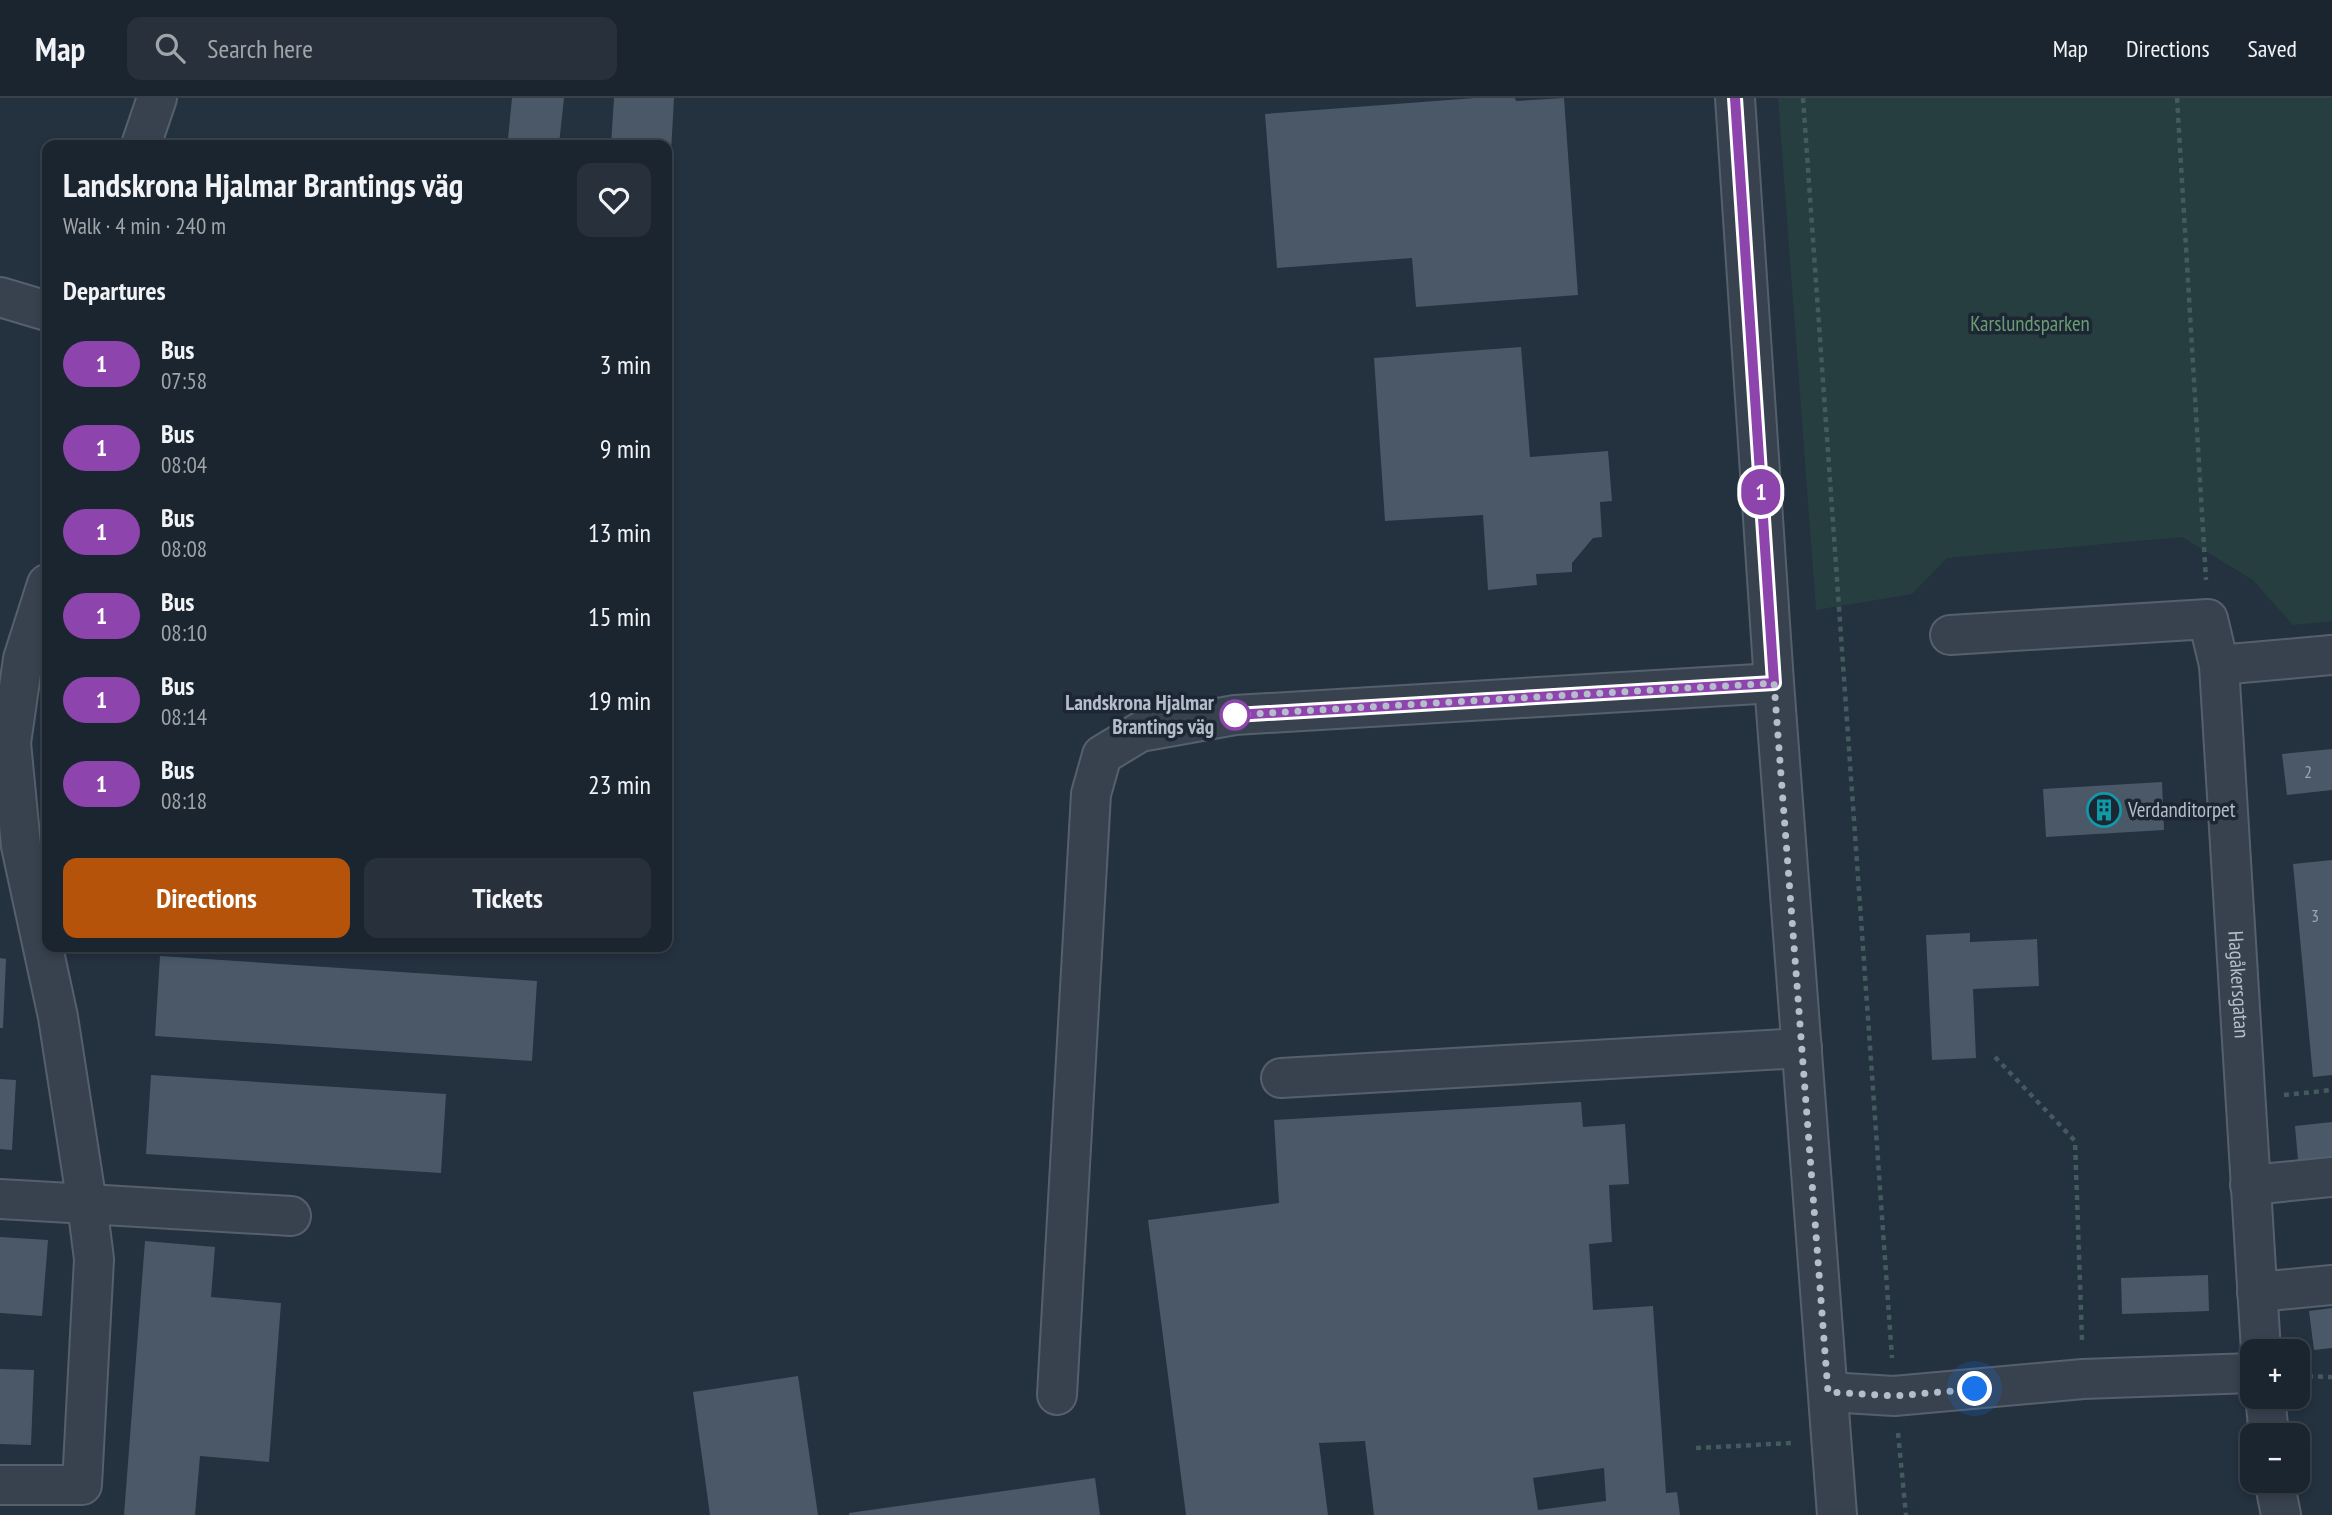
<!DOCTYPE html>
<meta charset="utf-8">
<style>
:root{--surface:#1b252f;--page:#28313b;--text:#f1f3f6;--muted:#a0a5aa;--line:#39424b;--accent:#b45309}
body{margin:0;font-family:"PT Sans Narrow",sans-serif;background:var(--page);color:var(--text);height:100vh;display:flex;flex-direction:column;font-size:26px;white-space:nowrap}
*{box-sizing:border-box;margin:0}
p{font-size:23px;color:var(--muted)}
.icon{flex:none;width:38px;height:38px;fill:none;stroke:currentColor;stroke-width:2;stroke-linecap:round;stroke-linejoin:round}
.map{position:relative;flex:1;overflow:hidden}
.sheet{position:absolute;left:42px;top:42px;width:630px;height:812px;display:flex;flex-direction:column;background:var(--surface);border-radius:14px;box-shadow:0 4px 10px #0003,0 0 0 2px var(--line)}
.sheet>*{flex:none}
.badge{padding:0 14px;border-radius:23px;font-size:24px;line-height:46px}
.buttons{position:absolute;left:2240px;top:1241px;display:grid;gap:14px}
.buttons a{display:grid;place-items:center;width:70px;height:70px;border-radius:14px;background:var(--surface);box-shadow:0 4px 10px #0003,0 0 0 2px var(--line);font-size:35px}
.you{position:absolute;width:35px;height:35px;margin:-18px;border:5px solid #fff;border-radius:50%;background:#1a73e8;box-shadow:0 0 0 10px #1a73e833}
.map>.badge{position:absolute;translate:-50% -50%;box-shadow:0 0 0 4px #fff}
h2{padding:0 21px;font-size:26px;line-height:63px}
.round{display:grid;place-items:center;flex:none;width:74px;height:74px;border-radius:14px;background:var(--page)}
.head{display:flex;align-items:center;justify-content:space-between;height:119px;padding:0 21px}
h1{font-size:33px;font-weight:700;line-height:52px}
.button{display:flex;gap:14px;margin-top:auto;padding:14px 21px}
.button a{flex:1;height:80px;border-radius:14px;background:var(--accent);color:#fff;font-size:28px;font-weight:700;line-height:80px;text-align:center}
.button a+a{background:var(--page);color:var(--text)}
ul{padding:0;list-style:none}
li{display:flex;align-items:center;gap:21px;height:84px;padding:0 21px}
li div{flex:1}
li b{display:block;font-size:26px}
li em{font-style:normal}
li .badge{min-width:77px;font-weight:700;text-align:center}
header{display:flex;align-items:center;gap:42px;box-sizing:border-box;height:98px;padding:0 35px;background:var(--surface);border-bottom:2px solid var(--line)}
header strong{font-size:33px}
nav{display:flex;gap:38px;margin-inline-start:auto;font-size:24px}
.search{width:490px;height:63px;background:var(--page);display:flex;align-items:center;gap:18px;box-sizing:border-box;padding:0 24px;border-radius:14px;color:var(--muted);font-size:26px}
.map>svg:first-child{display:block}
.green{fill:#263e40}
.building{fill:#4a5868;fill-rule:evenodd}
.lines{fill:none;stroke-linecap:round;stroke-linejoin:round}
.minor-casing{stroke:#56606c;stroke-width:42}
.path{stroke:#445b5d;stroke-width:4.5;stroke-dasharray:5 5;stroke-linecap:butt}
.minor{stroke:#38424f;stroke-width:38}
.line-casing{stroke:#fff;stroke-width:16}
.line{stroke:#8e44ad;stroke-width:10}
.walk{stroke:#b4bdc9;stroke-width:7;stroke-dasharray:0 12.6}
.stop-dot{fill:#fff;stroke:#8e44ad;stroke-width:3.5}
.labels{text-anchor:middle;stroke-width:7;stroke-linejoin:round;paint-order:stroke}
.number-label{font-size:18px;fill:#9aa4b1}
.park-label{font-size:21px;fill:#6b9b74;stroke:#1d2734}
.stop-label{font-size:21px;font-weight:bold;fill:#b4bdc9;stroke:#1d2734;text-anchor:end}
.poi-label{font-size:21px;fill:#b4bdc9;stroke:#1d2734;text-anchor:start}
.street-label{font-size:21px;fill:#b4bdc9;stroke:#1d2734}
</style>
<header>
<strong>Map</strong>
<div class="search"><svg class="icon" aria-label="search" viewBox="0 0 24 24"><circle cx="10" cy="10" r="6"/><path d="M15 15l6 6"/></svg>Search here</div>
<nav><a>Map</a><a>Directions</a><a>Saved</a></nav>
</header>
<div class="map">
<svg width="2332" height="1417" viewBox="0 0 2332 1417">
<rect width="100%" height="100%" fill="#24313f"/>
<path class="green" d="M1778,0H2332V523L2293,527L2253,482L2182,439L1947,460L1912,496L1816,512Z"/>
<g class="building">
<path d="M512,0H564L559,46L508,41Z"/>
<path d="M614,0H674L671,54H667V47H611Z"/>
<path d="M1475,0H1515L1516,3L1564,0L1578,197L1416,209L1412,160L1277,170L1265,16Z"/>
<path d="M1521,249L1530,359L1608,353L1612,403L1600,404L1602,439L1593,440L1572,465V474L1536,476L1537,487L1488,492L1483,417L1385,423L1374,260Z"/>
<path d="M2332,651V692L2287,697L2282,656Z"/>
<path d="M2162,684L2164,732L2046,739L2043,691Z"/>
<path d="M2332,762V977L2313,979L2293,766Z"/>
<path d="M1970,835V844L2037,841L2039,888L1973,891L1976,960L1932,962L1926,837Z"/>
<path d="M160,858L537,883L532,963L155,938Z"/>
<path d="M0,860L6,861L3,930H0Z"/>
<path d="M151,977L446,996L441,1075L146,1056Z"/>
<path d="M0,981L16,982L12,1052L0,1051Z"/>
<path d="M1581,1004L1583,1029L1625,1026L1629,1086L1609,1087L1612,1144L1589,1146L1593,1212L1653,1208L1666,1395L1677,1394L1680,1417H1374L1365,1343L1319,1345L1328,1417H1186L1148,1122L1279,1105L1274,1022ZM1604,1370L1606,1403L1538,1412L1533,1380Z"/>
<path d="M2332,1024V1059L2298,1062L2295,1028Z"/>
<path d="M0,1139L48,1142L42,1218L0,1215Z"/>
<path d="M145,1143L215,1149L211,1199L281,1205L269,1364L200,1358L195,1417H124Z"/>
<path d="M2208,1177L2209,1213L2122,1216L2121,1180Z"/>
<path d="M2332,1210V1250L2314,1252L2309,1213Z"/>
<path d="M0,1271L34,1272L31,1347L0,1346Z"/>
<path d="M798,1278L818,1417H710L693,1294Z"/>
<path d="M1095,1380L1100,1417H849V1415Z"/>
</g>
<g class="lines">
<g class="minor-casing">
<g id="minor">
<path d="M1735,0L1774,585L1837,1417"/>
<path d="M141,47L157,0"/>
<path d="M0,199L47,213"/>
<path id="s1" d="M1950,537L2208,521L2219,567L2261,1253"/>
<path d="M2219,567L2332,557"/>
<path d="M1281,980L1802,950"/>
<path d="M2250,1087L2332,1079"/>
<path d="M0,1101L87,1106L58,919L21,748L11,645L23,561L47,486"/>
<path d="M2257,1194L2332,1187"/>
<path d="M1828,1294L1894,1298L2083,1281L2252,1275"/>
<path d="M1057,1297L1091,696L1102,657L1140,634L1235,617L1774,585"/>
<path d="M2265,1298L2269,1337"/>
<path d="M2274,1382L2281,1417"/>
<path d="M0,1387H82L94,1161L87,1106L291,1118"/>
</g>
</g>
<g class="path">
<path d="M1803,0L1892,1260"/>
<path d="M2177,0L2206,482"/>
<path d="M1995,959L2075,1043L2082,1242"/>
<path d="M2284,997L2332,992"/>
<path d="M2298,1278L2332,1279"/>
<path d="M1898,1335L1906,1417"/>
<path d="M1696,1350L1792,1345"/>
</g>
<use href="#minor" class="minor"/>
</g>
<g class="lines">
<g class="line-casing">
<path id="line" d="M1235,617L1774,585L1735,0"/>
</g>
<use href="#line" class="line"/>
<path class="walk" d="M1235,617L1774,585L1828,1294L1894,1298L1975,1291"/>
</g>
<defs>
<g id="building-ring" transform="scale(1.75)"><circle r="9.5" fill="#1d2734" stroke="#0f9aa8" stroke-width="1.5"/><path d="M-4-6H4V6H1V3H-1V6H-4ZM-2.5-4.3h1.7v1.8h-1.7ZM.8-4.3h1.7v1.8H.8ZM-2.5-1h1.7V.8h-1.7ZM.8-1h1.7V.8H.8Z" fill="#0f9aa8"/></g>
</defs>
<g fill-rule="evenodd">
<use href="#building-ring" x="2104" y="712"/>
</g>
<circle class="stop-dot" cx="1235" cy="617" r="14"/>
<g class="labels">
<g class="number-label">
<text x="2308" y="680">2</text>
<text x="2315" y="824">3</text>
</g>
<g class="park-label">
<text x="2030" y="233">Karslundsparken</text>
</g>
<g class="stop-label">
<text x="1214" y="612">Landskrona Hjalmar<tspan x="1214" dy="24">Brantings väg</tspan></text>
</g>
<g class="poi-label">
<text x="2128" y="719">Verdanditorpet</text>
</g>
<g class="street-label">
<text dy="7" stroke="none"><textPath href="#s1" startOffset="626">Hagåkersgatan</textPath></text>
</g>
</g>
</svg>
<div class="buttons">
<a>+</a>
<a>−</a>
</div>
<div class="you" style="left:1975px;top:1291px"></div>
<b class="badge" style="left:1761px;top:394px;background:#8e44ad;color:#fff">1</b>
<section class="sheet">
<div class="head"><div><h1>Landskrona Hjalmar Brantings väg</h1><p>Walk · 4 min · 240 m</p></div><a class="round"><svg class="icon" aria-label="heart" viewBox="0 0 24 24"><path d="M12 20l-8-8c-3-5 5-10 8-4 3-6 11-1 8 4z"/></svg></a></div>
<h2>Departures</h2>
<ul>
<li><span class="badge" style="background:#8e44ad;color:#fff">1</span><div><b>Bus</b><p>07:58</p></div><em>3 min</em></li>
<li><span class="badge" style="background:#8e44ad;color:#fff">1</span><div><b>Bus</b><p>08:04</p></div><em>9 min</em></li>
<li><span class="badge" style="background:#8e44ad;color:#fff">1</span><div><b>Bus</b><p>08:08</p></div><em>13 min</em></li>
<li><span class="badge" style="background:#8e44ad;color:#fff">1</span><div><b>Bus</b><p>08:10</p></div><em>15 min</em></li>
<li><span class="badge" style="background:#8e44ad;color:#fff">1</span><div><b>Bus</b><p>08:14</p></div><em>19 min</em></li>
<li><span class="badge" style="background:#8e44ad;color:#fff">1</span><div><b>Bus</b><p>08:18</p></div><em>23 min</em></li>
</ul>
<div class="button"><a>Directions</a><a>Tickets</a></div>
</section>
</div>
